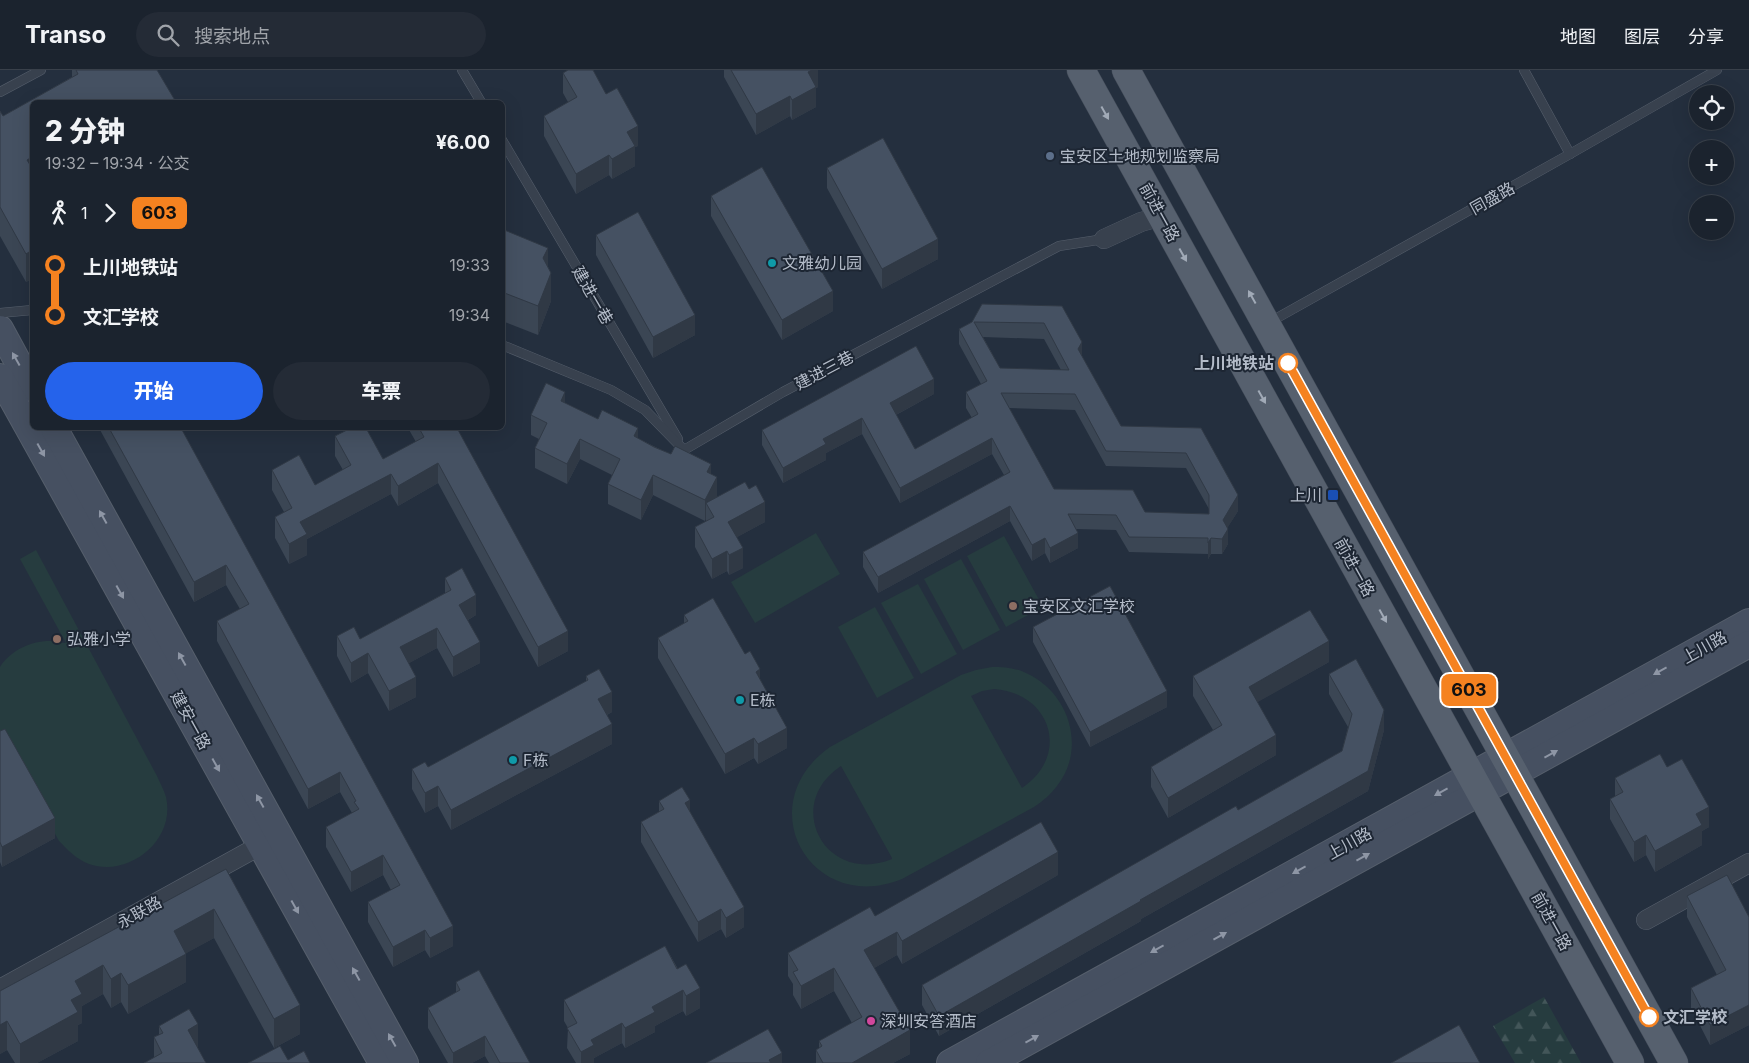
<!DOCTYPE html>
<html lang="zh">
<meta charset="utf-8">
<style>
:root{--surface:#1b232e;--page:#242b36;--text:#f1f3f6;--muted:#a0a4aa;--line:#39404a;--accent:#2563eb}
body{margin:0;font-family:Inter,"Noto Sans SC",sans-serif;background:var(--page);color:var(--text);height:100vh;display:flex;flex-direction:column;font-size:19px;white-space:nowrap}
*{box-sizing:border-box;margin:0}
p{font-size:16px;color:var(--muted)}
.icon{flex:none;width:28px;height:28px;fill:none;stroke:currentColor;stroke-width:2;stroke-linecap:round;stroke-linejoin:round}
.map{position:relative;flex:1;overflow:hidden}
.side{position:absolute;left:30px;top:30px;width:475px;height:330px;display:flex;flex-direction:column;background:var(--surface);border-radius:8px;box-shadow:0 5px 20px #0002,0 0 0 1px var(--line)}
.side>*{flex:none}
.badge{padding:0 10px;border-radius:8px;font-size:18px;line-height:32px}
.tools{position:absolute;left:1689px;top:15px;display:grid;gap:10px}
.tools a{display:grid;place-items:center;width:45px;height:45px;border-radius:50%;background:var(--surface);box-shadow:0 5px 20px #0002,0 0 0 1px var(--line);font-size:25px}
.map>.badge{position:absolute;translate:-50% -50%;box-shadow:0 0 0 2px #fff}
.legs{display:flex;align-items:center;gap:8px;height:55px;padding:0 15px;font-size:16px}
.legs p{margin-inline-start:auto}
.headline{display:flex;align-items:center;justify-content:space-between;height:85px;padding:0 15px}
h1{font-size:28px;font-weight:800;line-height:38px}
.action{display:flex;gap:10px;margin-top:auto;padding:10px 15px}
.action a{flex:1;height:58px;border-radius:30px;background:var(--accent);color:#fff;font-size:20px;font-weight:800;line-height:58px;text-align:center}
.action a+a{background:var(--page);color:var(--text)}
ul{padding:0 15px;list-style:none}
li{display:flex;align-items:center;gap:18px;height:50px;font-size:19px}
li i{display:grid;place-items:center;width:8px;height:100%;margin:0 6px;background:currentColor}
li i::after{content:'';width:12px;height:12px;margin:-6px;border:4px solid;border-radius:50%;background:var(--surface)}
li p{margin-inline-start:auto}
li:first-child i{background:linear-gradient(#0000 50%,currentColor 0)}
li:last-child i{background:linear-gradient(currentColor 50%,#0000 0)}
header{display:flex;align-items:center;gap:30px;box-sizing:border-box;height:70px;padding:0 25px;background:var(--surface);border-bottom:1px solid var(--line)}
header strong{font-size:24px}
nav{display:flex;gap:28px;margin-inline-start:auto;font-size:18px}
.search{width:350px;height:45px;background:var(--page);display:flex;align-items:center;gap:12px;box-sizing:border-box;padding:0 18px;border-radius:28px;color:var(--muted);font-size:19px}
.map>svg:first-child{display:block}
.forest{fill:url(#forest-firs)}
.pitch{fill:#263c3f;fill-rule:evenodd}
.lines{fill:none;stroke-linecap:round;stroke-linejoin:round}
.lane-casing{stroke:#565f6c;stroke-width:10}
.street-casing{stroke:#565f6c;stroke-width:20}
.secondary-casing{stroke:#565f6c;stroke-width:28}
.primary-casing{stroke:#414a57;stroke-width:29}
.lane{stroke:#38414e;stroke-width:9}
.street{stroke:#38414e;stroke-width:19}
.secondary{stroke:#465061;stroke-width:26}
.primary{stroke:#56606e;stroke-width:28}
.wall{fill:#3b4654;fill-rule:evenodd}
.shaded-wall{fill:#303945}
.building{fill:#455162;stroke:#303945;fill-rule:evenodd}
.oneway{fill:#a1aab7}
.oneway2{fill:#8e96a5}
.line-1-casing{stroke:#fff;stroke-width:11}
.line-1{stroke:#f58220;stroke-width:8}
.service-dot{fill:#5c6f8a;stroke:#1d2633;stroke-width:2}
.culture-dot{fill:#0f9aa8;stroke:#1d2633;stroke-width:2}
.stop-1-dot{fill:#fff;stroke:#f58220;stroke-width:2.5}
.transit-dot{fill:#1a4fb4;stroke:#1d2633;stroke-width:2}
.education-dot{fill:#8d6e63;stroke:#1d2633;stroke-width:2}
.hotel-dot{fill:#d1479c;stroke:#1d2633;stroke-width:2}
.labels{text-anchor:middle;stroke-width:4;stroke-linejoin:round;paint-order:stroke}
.poi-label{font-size:16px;fill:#b4bcc9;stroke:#1d2633;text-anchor:start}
.street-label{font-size:16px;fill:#b4bcc9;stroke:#1d2633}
.stop-label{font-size:16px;font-weight:bold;fill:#b4bcc9;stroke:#1d2633;text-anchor:end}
</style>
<header>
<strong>Transo</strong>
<div class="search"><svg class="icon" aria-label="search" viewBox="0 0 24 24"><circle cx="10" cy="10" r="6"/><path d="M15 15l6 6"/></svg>搜索地点</div>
<nav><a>地图</a><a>图层</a><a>分享</a></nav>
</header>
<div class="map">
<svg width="1749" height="993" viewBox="0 0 1749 993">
<defs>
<pattern id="forest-firs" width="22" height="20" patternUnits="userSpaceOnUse" patternTransform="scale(1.25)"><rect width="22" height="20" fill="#263c3f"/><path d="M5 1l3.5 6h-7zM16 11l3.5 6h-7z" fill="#435659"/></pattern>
</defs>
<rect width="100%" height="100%" fill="#242f3e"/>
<path class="forest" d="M1544,927L1581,993H1515L1493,956Z"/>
<g class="pitch">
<path d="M816,463L840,504L755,553L731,512Z"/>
<path d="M1004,466L1043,537L1006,557L967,486Z"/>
<path d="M36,480L157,706C160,713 164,720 166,727C176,770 129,808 89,794C76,789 68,780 59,771L0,663V597C10,581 30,571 50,571C55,571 61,573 66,573L20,489Z"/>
<path d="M961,489L1000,560L963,580L924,509Z"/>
<path d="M918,514L957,584L921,604L881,533Z"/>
<path d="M875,537L914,608L877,628L838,557Z"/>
<path d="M992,597C1004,597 1016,598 1026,603C1069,622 1087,678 1057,716C1050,725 1043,731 1034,737L902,809C811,846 748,735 830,677L961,605L976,600ZM994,619C1051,623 1071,685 1022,718L971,626L982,621ZM841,696L892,788V789C826,816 782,735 841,696Z"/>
</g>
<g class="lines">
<g class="lane-casing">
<g id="lane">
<path d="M462,0L481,32"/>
<path d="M1524,0L1570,84"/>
<path d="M0,22L41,0"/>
<path d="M502,70L678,369"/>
<path d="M0,243L32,240"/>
<path d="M1268,253L1570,84L1717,0"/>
<path d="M502,275L611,320L645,340L684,380L783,322L1059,176L1104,169"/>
</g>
</g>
<g class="street-casing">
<g id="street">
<path d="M1104,169L1141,152L1162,146"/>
<path d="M1646,850L1749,793"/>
<path d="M0,919L270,770"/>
</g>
</g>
<g class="secondary-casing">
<g id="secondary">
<path d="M0,259L32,318"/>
<path d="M0,307L382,993"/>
<path d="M54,358L405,993"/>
<path d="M950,993L1749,552"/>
<path d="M989,993L1749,574"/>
</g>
</g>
<g class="primary-casing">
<g id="primary">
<path d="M1081,0L1630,993"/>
<path d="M1126,0L1674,993"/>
</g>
</g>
<use href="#lane" class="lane"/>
<use href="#street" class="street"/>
<use href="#secondary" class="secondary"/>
<use href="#primary" class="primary"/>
</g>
<g class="wall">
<path d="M72,0H157L32,32V209L26,212L0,166V41L3,46L72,7Z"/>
<path d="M724,0H818V17L816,18V37L792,50L790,46L756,65L724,7Z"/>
<path d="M563,3L606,24L638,76L635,77V96L612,109L609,105L576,124L544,66V46L568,32L563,23Z"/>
<path d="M827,98L938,189L882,219L827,118Z"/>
<path d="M711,126L833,241L782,270L711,146Z"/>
<path d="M502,159L548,196L551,231L538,265L502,251Z"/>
<path d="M596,165L695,265L653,288L596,185Z"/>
<path d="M1062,236L1082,287L1121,356L1201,358L1238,441L1227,458L1228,474L1222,484H1211L1208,489V484L1129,482L1116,460L1076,459L1078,478L1050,493L1045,483L1032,491L1010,451L878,523L863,497V482L1004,405L992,384L900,433L862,364L826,383V390L783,413L762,375V360L934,324L896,345L915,379L972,348L966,338V322L981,314L959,274V259L972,252ZM983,267L1044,269L1061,300L1000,298ZM1009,338L1075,340L1106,396L1186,398L1209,439V444L1145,442L1054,419Z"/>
<path d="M565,333L711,404L717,428L765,452L737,467L743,498L729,505L727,501L712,509L695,477V457L706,451V448L705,451L653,425L641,450L608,434V414L612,405L580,389L567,414L535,398V378L539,369L531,365V345Z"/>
<path d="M99,358H181L453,876L430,888L425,880L393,897L368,852V832L391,820L383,805L351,822L326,777V757L352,743L340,722L308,739L217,571V551L240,539L226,515L194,532Z"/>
<path d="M408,358H457L568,581L538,597L438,413L398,436L391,424L307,469V485L289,494L275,468V447L284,442L272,420V400L315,415L343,400L335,386V366L383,389L416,372Z"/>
<path d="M445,508L476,545L468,550L480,593L453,607L437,578L409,593L416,627L389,641L368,603L351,613L337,586V566L360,569L445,523Z"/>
<path d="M684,545L760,610L787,678L758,694L754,688L725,704L658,588V568L684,553Z"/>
<path d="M1033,557L1167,637L1090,677L1033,572Z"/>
<path d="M1329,592L1257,632L1276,685L1168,748L1151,717V697L1213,660L1193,626V606Z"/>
<path d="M1329,604L1384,660L1368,721L1141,849V851L939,966L922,935V915L1238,740L1342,681L1348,657L1329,624Z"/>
<path d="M586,606L612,642L607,645L612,674L451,760L438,736L425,743L412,719V699L428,697L586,612Z"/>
<path d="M0,661L55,768L2,797L0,792Z"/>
<path d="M1667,697L1709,757L1702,761V775L1655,802L1646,785L1634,792L1610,749V729L1615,727V708Z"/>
<path d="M659,731L690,743L744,857L726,868L721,859L698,872L641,772V752L659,742Z"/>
<path d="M226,799L300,964L274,978L214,868L186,883V912L128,944L121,932L111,938L103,924L82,936V953L78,955V971L37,993H15L7,980L0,984V921Z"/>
<path d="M1058,805L902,894L897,885L874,898L910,984L893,993H816V980L819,978V971L852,953L834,921L801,939L793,925V914L788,906V883L875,846Z"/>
<path d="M1687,826L1749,847V955L1710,975L1691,938V918L1717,905L1687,847Z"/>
<path d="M665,876L700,938L686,946L683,941L655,956V962L625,978L622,973L594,988V993H576L567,978L568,958L564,951V930Z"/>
<path d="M456,912L530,993H489L485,986L472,993H448L428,958V938L456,923Z"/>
<path d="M159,956L198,979L154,988V967L159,965Z"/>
</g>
<g class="shaded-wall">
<path d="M812,0H818V17L816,18V37L792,50V30L808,2Z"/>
<path d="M790,26V46L756,65V44Z"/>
<path d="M638,56V76L635,77V96L612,109V89L627,62Z"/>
<path d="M609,85V105L576,124V104Z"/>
<path d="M32,87V115L27,90Z"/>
<path d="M938,169V189L882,219V199Z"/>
<path d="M548,178V206L543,188Z"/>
<path d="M32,180V209L26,212V184Z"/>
<path d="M551,203V231L538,265V236Z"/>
<path d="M833,221V241L782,270V250Z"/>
<path d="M695,245V265L653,288V267Z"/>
<path d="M1082,272V287L1078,279Z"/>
<path d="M934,309V324L890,348V333Z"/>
<path d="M565,322V342L561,331Z"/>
<path d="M862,348V364L826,383V390L783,413V398L823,369Z"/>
<path d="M638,358V378L634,366Z"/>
<path d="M992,368V384L900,433V418Z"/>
<path d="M580,369V389L567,414V394Z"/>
<path d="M438,393V413L398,436V416Z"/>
<path d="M711,394V414L707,402Z"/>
<path d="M391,404V424L307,469V485L289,494V474L300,452Z"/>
<path d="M653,405V425L641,450V430Z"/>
<path d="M717,407V427L706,433V448L705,451V430Z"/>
<path d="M1238,425V441L1223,465V450Z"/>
<path d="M765,432V452L728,472V452Z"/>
<path d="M1010,436V451L878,523V507Z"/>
<path d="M1228,459V474L1222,484V469Z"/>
<path d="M1078,463V478L1050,493V478Z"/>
<path d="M1045,468V483L1032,491V475Z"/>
<path d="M1211,468V484L1208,489V473Z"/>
<path d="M743,478V498L729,505V485Z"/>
<path d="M727,481V501L712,509V489Z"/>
<path d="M226,495V515L194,532V512Z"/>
<path d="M476,525V545L459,555V535Z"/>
<path d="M437,558V578L400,598V577Z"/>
<path d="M568,561V581L538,597V577Z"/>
<path d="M1329,571V592L1249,637V617Z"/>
<path d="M480,572V593L453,607V587Z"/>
<path d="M368,583V603L351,613V593Z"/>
<path d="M760,599V619L756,602Z"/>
<path d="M416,607V627L389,641V621Z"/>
<path d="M1167,621V637L1090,677V662Z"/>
<path d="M612,622V642L598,649V629Z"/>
<path d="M1384,640V660L1368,721L1141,849V851L939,966V946L1140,830L1368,701Z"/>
<path d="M612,654V674L451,760V740Z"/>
<path d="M787,658V678L758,694V674Z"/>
<path d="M1276,665V685L1168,748V728Z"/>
<path d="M754,668V688L725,704V684Z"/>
<path d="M340,702V722L308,739V719Z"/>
<path d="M438,716V736L425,743V723Z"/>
<path d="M690,730V750L685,733Z"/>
<path d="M1709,737V757L1702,761V775L1655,802V781L1696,744Z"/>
<path d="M55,748V768L2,797V777Z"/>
<path d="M1646,765V785L1634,792V772Z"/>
<path d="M1058,782V805L902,894V871Z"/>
<path d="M383,785V805L351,822V802Z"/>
<path d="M744,837V857L726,868V848Z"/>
<path d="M214,839V868L174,890V861Z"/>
<path d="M721,839V859L698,872V852Z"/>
<path d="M453,856V876L430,888V868Z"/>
<path d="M425,860V880L393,897V877Z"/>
<path d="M897,862V885L864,904V880Z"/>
<path d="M186,884V912L128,944V915Z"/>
<path d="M103,895V924L82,936V953L78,955V971L37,993H20V974L75,911Z"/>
<path d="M834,898V921L801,939V916Z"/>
<path d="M121,903V932L111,938V909Z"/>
<path d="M700,918V938L686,946V926Z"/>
<path d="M683,920V941L655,956V962L625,978V958L652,937Z"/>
<path d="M300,935V964L274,978V949Z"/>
<path d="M1749,935V955L1710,975V955Z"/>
<path d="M7,951V980L0,984V955Z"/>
<path d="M622,953V973L594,988V993H581V982L591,970Z"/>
<path d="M198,954V983L188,960Z"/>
<path d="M910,960V984L893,993H852Z"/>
<path d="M485,966V986L472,993H453V983Z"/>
<path d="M782,983V993H769V990Z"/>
</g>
<g class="building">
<path d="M76,0H157L176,32H32V87L27,90L32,98V180L26,184L0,137V41L3,46L78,4Z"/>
<path d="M568,0H593L606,24L617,18L638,56L627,62L635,76L612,89L609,85L576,104L544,46L577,27L563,3Z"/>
<path d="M731,0H812L808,2L816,17L792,30L790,26L756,44Z"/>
<path d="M883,68L938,169L882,199L827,98Z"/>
<path d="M762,97L833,221L782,250L711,126Z"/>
<path d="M638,142L695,245L653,267L596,165Z"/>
<path d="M502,159L548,178L543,188L551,203L538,236L502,222Z"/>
<path d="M982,234L1062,236L1082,272L1078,279L1121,356L1201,358L1238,425L1223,450L1228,459L1222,469L1211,468L1208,473V468L1129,467L1116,445L1068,444L1078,463L1050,478L1045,468L1032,475L1010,436L878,507L863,482L1010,402L992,368L900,418L862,348L823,369L826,374L783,398L762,360L916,276L934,309L890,333L915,379L978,344L966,322L987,311L959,259L972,252ZM974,252L1044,253L1069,300L1000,298ZM1001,323L1075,324L1106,381L1186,383L1209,425V444L1145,442L1133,420L1054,419Z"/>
<path d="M546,313L565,322L561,331L598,349L602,340L638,358L634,366L654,377L671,384L675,376L711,394L707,402L717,407L705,430L653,405L641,430L608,414L620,389L580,369L567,394L535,378L547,353L531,345Z"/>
<path d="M109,358H181L453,856L430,868L425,860L393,877L368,832L400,815L383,785L351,802L326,757L359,739L354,732L356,731L340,702L308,719L217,551L249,534L226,495L194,512Z"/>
<path d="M351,358H366L383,389L424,367L419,358H457L568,561L538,577L438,393L398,416L391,404L300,452L307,464L289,474L275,447L292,438L272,400L299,385L315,415L351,395L335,366Z"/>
<path d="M745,412L749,419L756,415L765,432L728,452L743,478L729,485L727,481L712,489L695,457L714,447L706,433Z"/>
<path d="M462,498L476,525L459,535L480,572L453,587L437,558L400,577L416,607L389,621L368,583L351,593L337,566L354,557L360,569L451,520L445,508Z"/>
<path d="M1110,516L1167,621L1090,662L1033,557Z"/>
<path d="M713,528L745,584L750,581L760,599L756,602L787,658L758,674L754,668L725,684L658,568L688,551L684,545Z"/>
<path d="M1310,540L1329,571L1249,617L1276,665L1168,728L1151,697L1222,655L1193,606Z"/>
<path d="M1356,589L1384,640L1368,701L1140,830L1141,831L939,946L922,915L1236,736L1238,740L1342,681L1352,644L1329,604Z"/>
<path d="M599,599L612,622L598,629L612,654L451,740L438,716L425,723L412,699L425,692L428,697L588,610L586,606Z"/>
<path d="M5,659L55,748L2,777L0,772V661Z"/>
<path d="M1660,684L1667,697L1682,689L1709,737L1696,744L1702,755L1655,781L1646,765L1634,772L1610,729L1623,722L1615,708Z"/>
<path d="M682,717L690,730L685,733L744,837L726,848L721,839L698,852L641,752L664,739L659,731Z"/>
<path d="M1041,752L1058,782L902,871L897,862L864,880L910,960L852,993H823L816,980L822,976L819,971L862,947L834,898L801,916L793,902L798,900L788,883L870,837L875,846Z"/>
<path d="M226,799L300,935L274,949L214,839L174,861L186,884L128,915L121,903L111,909L103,895L75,911L82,924L71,930L78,942L20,974L7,951L0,955V921Z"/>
<path d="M1727,805L1749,847V935L1710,955L1691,918L1726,900L1687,826Z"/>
<path d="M665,876L677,899L686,894L700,918L686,926L683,920L652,937L655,942L625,958L622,953L591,970L594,975L581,982L567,958L577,953L564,930Z"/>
<path d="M479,900L530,993H500L485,966L453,983L428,938L460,920L456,912Z"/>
<path d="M189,939L198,954L188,960L206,993H144L162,983L154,967L163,963L159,956Z"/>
<path d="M1459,955L1480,993H1391Z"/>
<path d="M768,959L782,983L769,990L771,993H706Z"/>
<path d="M280,976L288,990L304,981L310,993H248Z"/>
</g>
<defs><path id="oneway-solid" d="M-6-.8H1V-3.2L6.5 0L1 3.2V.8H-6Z" transform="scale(1.25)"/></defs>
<g class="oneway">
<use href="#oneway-solid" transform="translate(1105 43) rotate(61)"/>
<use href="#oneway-solid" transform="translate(1183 185) rotate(61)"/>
<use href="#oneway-solid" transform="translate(1252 227) rotate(-119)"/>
<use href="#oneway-solid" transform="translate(1262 327) rotate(61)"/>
<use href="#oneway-solid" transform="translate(1383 546) rotate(61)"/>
</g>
<g class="oneway2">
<use href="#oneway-solid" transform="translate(16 289) rotate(-119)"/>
<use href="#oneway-solid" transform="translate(41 380) rotate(61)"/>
<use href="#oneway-solid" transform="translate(103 447) rotate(-119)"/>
<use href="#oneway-solid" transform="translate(120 522) rotate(61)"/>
<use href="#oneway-solid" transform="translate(182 589) rotate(-119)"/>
<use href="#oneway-solid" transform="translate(1660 601) rotate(151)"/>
<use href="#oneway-solid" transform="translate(1551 684) rotate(-29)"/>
<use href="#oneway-solid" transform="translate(216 695) rotate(61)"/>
<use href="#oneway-solid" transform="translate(1441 722) rotate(151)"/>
<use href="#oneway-solid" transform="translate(260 731) rotate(-119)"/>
<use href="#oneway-solid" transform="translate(1363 787) rotate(-29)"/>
<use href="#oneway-solid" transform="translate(1299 800) rotate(151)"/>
<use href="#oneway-solid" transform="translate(295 837) rotate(61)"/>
<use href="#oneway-solid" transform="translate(1220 866) rotate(-29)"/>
<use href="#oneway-solid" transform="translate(1157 879) rotate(151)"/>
<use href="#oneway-solid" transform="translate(356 904) rotate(-119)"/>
<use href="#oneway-solid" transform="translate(1032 969) rotate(-29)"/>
<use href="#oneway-solid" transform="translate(392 970) rotate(-119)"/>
</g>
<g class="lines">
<g class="line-1-casing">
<path id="line-1" d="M1288,293L1649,947"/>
</g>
<use href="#line-1" class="line-1"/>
</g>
<circle class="service-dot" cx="1050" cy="86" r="5"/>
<g class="culture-dot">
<circle cx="772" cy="193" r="5"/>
<circle cx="740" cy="630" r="5"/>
<circle cx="513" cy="690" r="5"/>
</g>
<g class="stop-1-dot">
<circle cx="1288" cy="293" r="9"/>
<circle cx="1649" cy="947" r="9"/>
</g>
<rect class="transit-dot" x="1327" y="419" width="12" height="12" rx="2.5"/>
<g class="education-dot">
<circle cx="1013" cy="536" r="5"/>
<circle cx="57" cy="569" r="5"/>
</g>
<circle class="hotel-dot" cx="871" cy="951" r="5"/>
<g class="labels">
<g class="poi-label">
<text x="1060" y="92">宝安区土地规划监察局</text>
<text x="782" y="199">文雅幼儿园</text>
<text x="1322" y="431" text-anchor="end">上川</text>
<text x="1023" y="542">宝安区文汇学校</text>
<text x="67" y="575">弘雅小学</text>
<text x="750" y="636">E栋</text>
<text x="523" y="696">F栋</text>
<text x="881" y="957">深圳安答酒店</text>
</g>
<g class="street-label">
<text transform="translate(1492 128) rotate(-29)" y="6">同盛路</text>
<text transform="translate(1160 142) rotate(61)" y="6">前进一路</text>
<text transform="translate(593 225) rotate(60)" y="6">建进一巷</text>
<text transform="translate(824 300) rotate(-28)" y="6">建进三巷</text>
<text transform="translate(1355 497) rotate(61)" y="6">前进一路</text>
<text transform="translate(1704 577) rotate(-29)" y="6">上川路</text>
<text transform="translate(191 650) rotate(61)" y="6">建安一路</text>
<text transform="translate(1349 773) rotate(-29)" y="6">上川路</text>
<text transform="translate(139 842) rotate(-29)" y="6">永联路</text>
<text transform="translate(1552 851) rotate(61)" y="6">前进一路</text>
</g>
<g class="stop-label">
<text x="1274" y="299">上川地铁站</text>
<text x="1663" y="953" text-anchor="start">文汇学校</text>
</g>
</g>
</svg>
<div class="tools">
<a><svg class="icon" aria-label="locate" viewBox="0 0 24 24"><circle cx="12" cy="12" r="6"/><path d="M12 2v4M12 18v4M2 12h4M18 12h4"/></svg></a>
<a>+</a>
<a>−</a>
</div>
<b class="badge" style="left:1469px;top:620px;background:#f58220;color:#111">603</b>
<section class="side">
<div class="headline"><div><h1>2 分钟</h1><p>19:32 – 19:34 · 公交</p></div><b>¥6.00</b></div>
<div class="legs"><svg class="icon" aria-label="walk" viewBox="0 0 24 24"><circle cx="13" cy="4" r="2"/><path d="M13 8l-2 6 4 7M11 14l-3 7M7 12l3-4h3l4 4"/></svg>1<svg class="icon" aria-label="forward" viewBox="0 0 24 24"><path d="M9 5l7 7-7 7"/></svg><b class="badge" style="background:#f58220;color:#111">603</b></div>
<ul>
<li><i style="color:#f58220"></i><b>上川地铁站</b><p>19:33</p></li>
<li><i style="color:#f58220"></i><b>文汇学校</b><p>19:34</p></li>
</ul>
<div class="action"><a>开始</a><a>车票</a></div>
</section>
</div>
